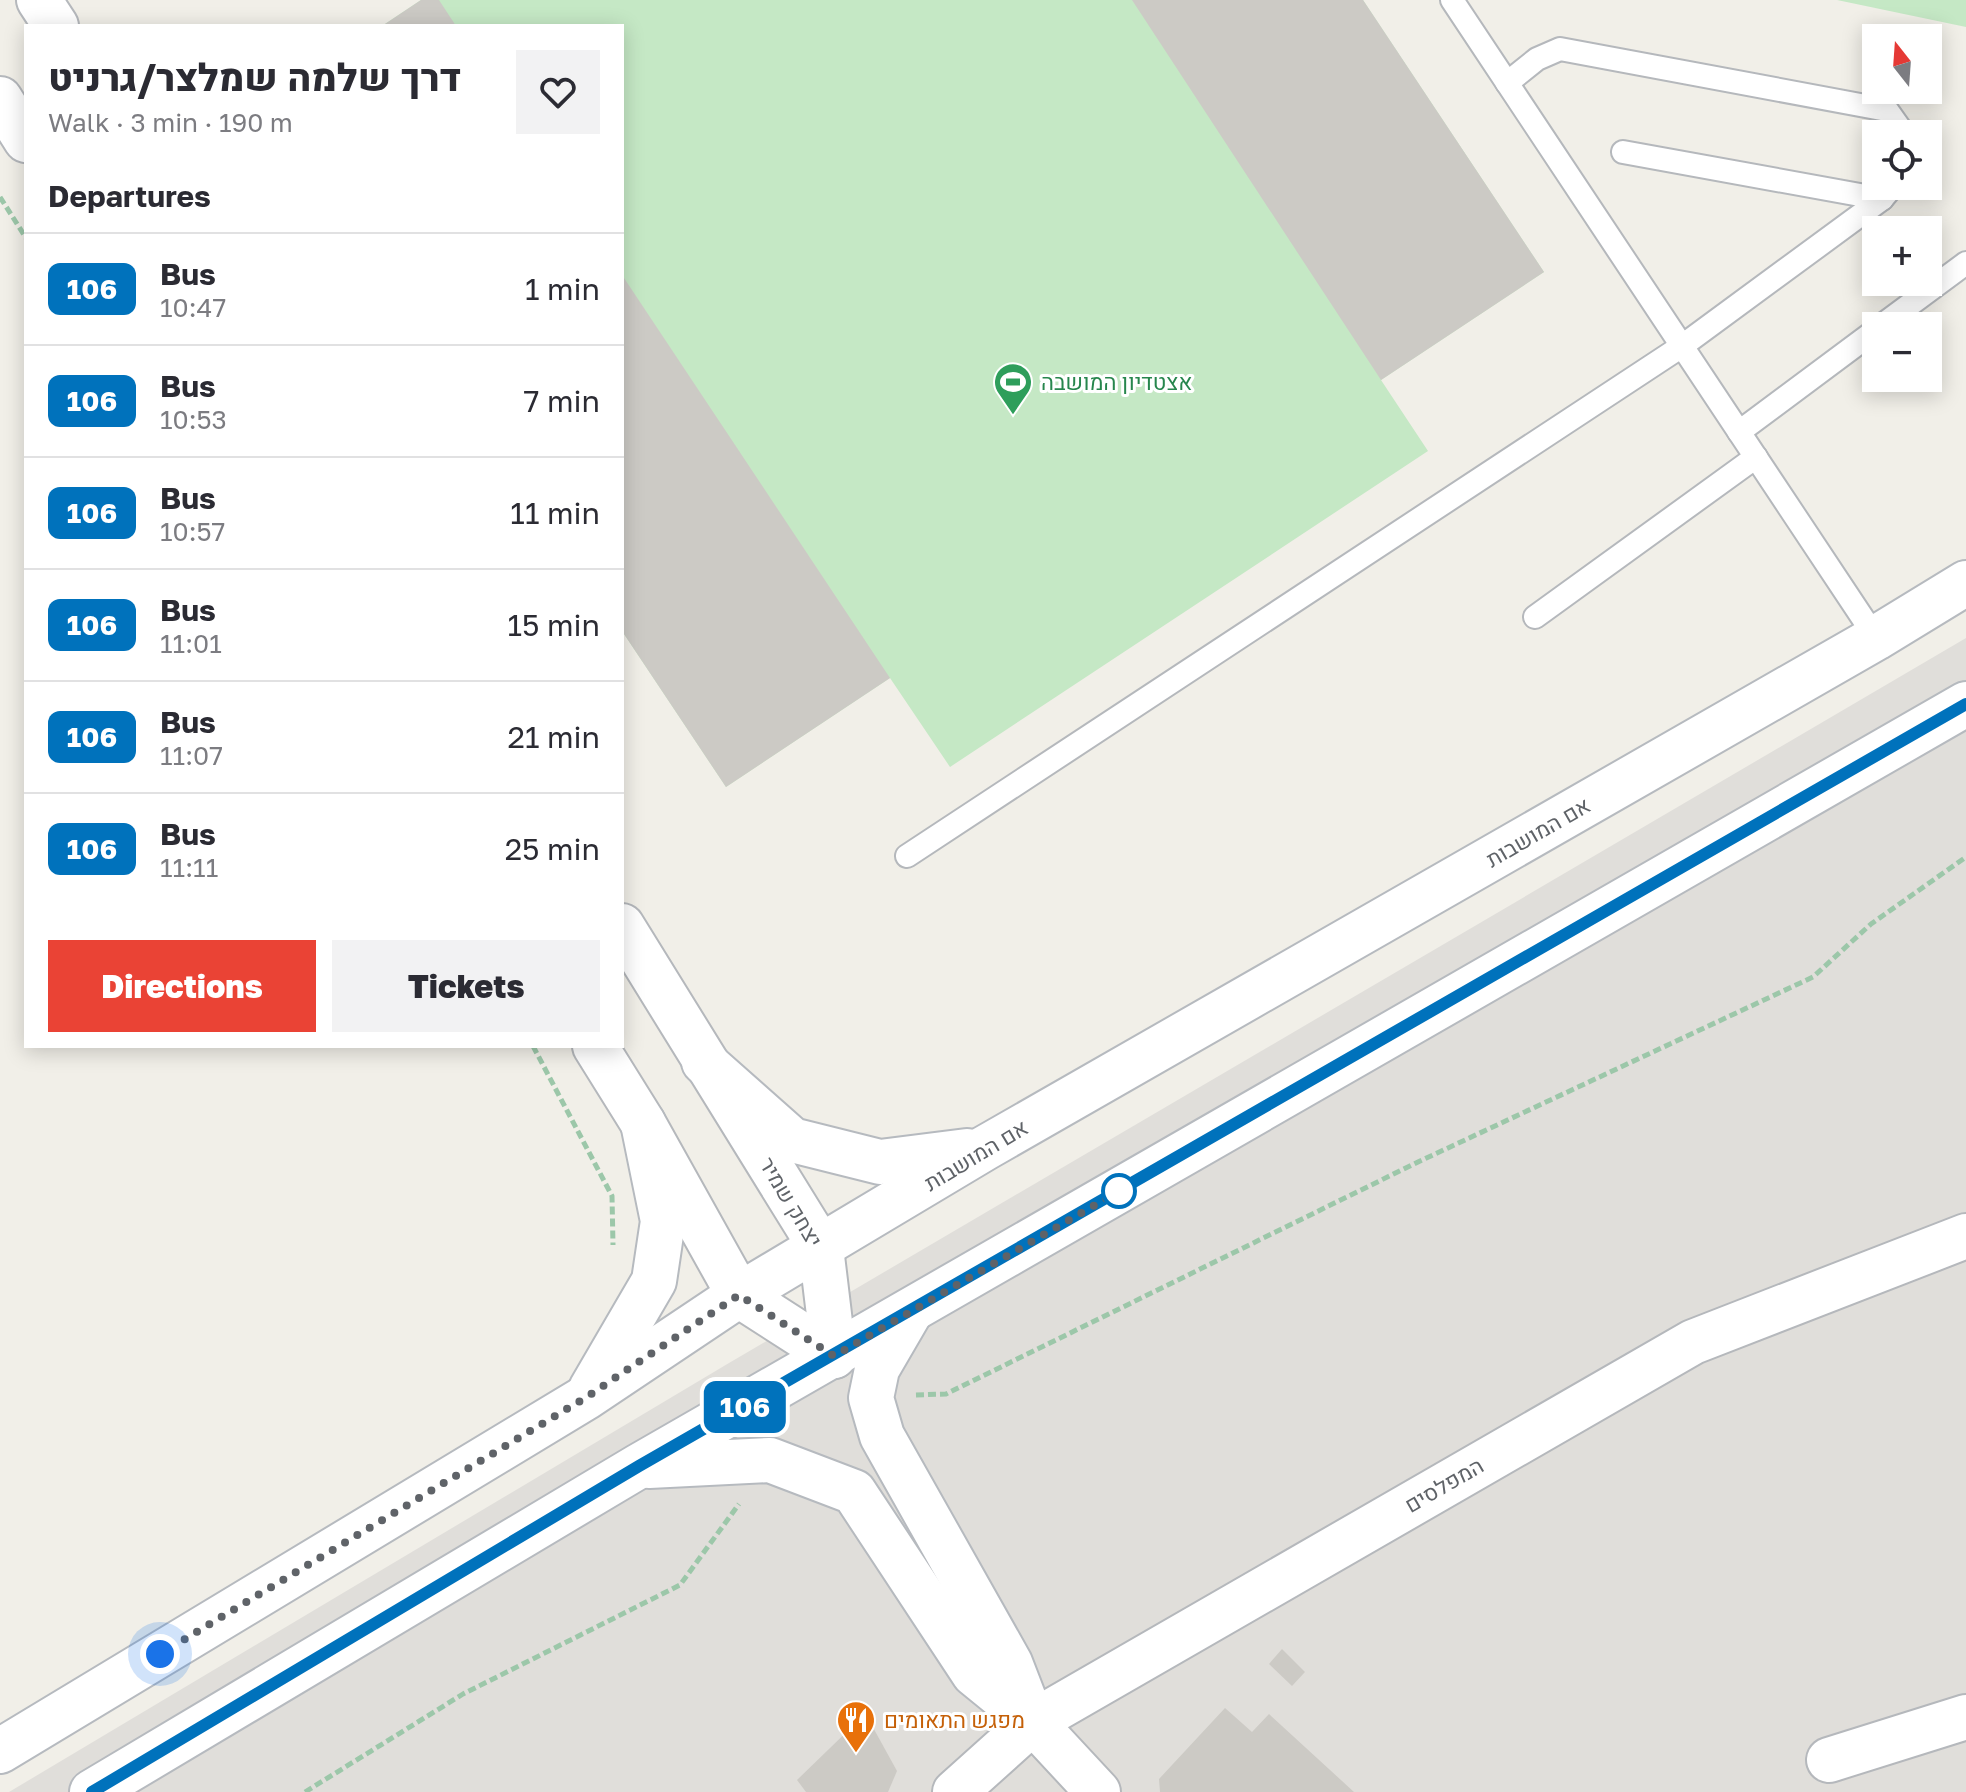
<!DOCTYPE html>
<meta charset="utf-8">
<style>
:root{--surface:#fff;--page:#f2f2f3;--text:#2b2b33;--muted:#7c7c81;--line:#e1e1e2;--accent:#ea4335}
body{margin:0;font-family:"Golos Text",Heebo,sans-serif;background:var(--page);color:var(--text);height:100vh;display:flex;flex-direction:column;font-size:30px;white-space:nowrap}
*{box-sizing:border-box;margin:0}
p{font-size:26px;color:var(--muted)}
.icon{flex:none;width:44px;height:44px;fill:none;stroke:currentColor;stroke-width:2;stroke-linecap:round;stroke-linejoin:round}
.map{position:relative;flex:1;overflow:hidden}
.details{position:absolute;left:24px;top:24px;width:600px;height:1024px;display:flex;flex-direction:column;background:var(--surface);border-radius:0px;box-shadow:0 4px 20px #0003}
.details>*{flex:none}
.badge{padding:0 16px;border-radius:12px;font-size:28px;line-height:52px}
.needle{width:52px;rotate:343deg}
.fabs{position:absolute;left:1862px;top:24px;display:grid;gap:16px}
.fabs a{display:grid;place-items:center;width:80px;height:80px;border-radius:0px;background:var(--surface);box-shadow:0 4px 20px #0003;font-size:40px}
.you{position:absolute;width:40px;height:40px;margin:-20px;border:6px solid #fff;border-radius:50%;background:#1a73e8;box-shadow:0 0 0 12px #1a73e833}
.map>.badge{position:absolute;translate:-50% -50%;box-shadow:0 0 0 4px #fff}
h2{padding:0 24px;font-size:30px;line-height:72px}
.round{display:grid;place-items:center;flex:none;width:84px;height:84px;border-radius:0px;background:var(--page)}
.overview{display:flex;align-items:center;justify-content:space-between;height:136px;padding:0 24px}
h1{font-size:38px;font-weight:800;line-height:60px}
.action{display:flex;gap:16px;margin-top:auto;padding:16px 24px}
.action a{flex:1;height:92px;border-radius:0px;background:var(--accent);color:#fff;font-size:32px;font-weight:800;line-height:92px;text-align:center}
.action a+a{background:var(--page);color:var(--text)}
ul{padding:0;list-style:none}
li{display:flex;align-items:center;gap:24px;height:112px;padding:0 24px;border-top:2px solid var(--line)}
li div{flex:1}
li b{display:block;font-size:30px}
li em{font-style:normal}
li .badge{min-width:88px;font-weight:700;text-align:center}
.map>svg:first-child{display:block}
.industrial{fill:#e0deda}
.green{fill:#c5e8c5}
.building{fill:#cccac5}
.lines{fill:none;stroke-linecap:round;stroke-linejoin:round}
.service-casing{stroke:#b5b8bc;stroke-width:26}
.minor-casing{stroke:#b5b8bc;stroke-width:48}
.secondary-casing{stroke:#b6babf;stroke-width:48}
.path{stroke:#9cc7a9;stroke-width:5;stroke-dasharray:8 4;stroke-linecap:butt}
.service{stroke:#fff;stroke-width:22}
.minor{stroke:#fff;stroke-width:44}
.secondary{stroke:#fff;stroke-width:44}
.line-casing{stroke:#fff;stroke-width:18}
.line{stroke:#0072bc;stroke-width:12}
.walk{stroke:#5f6368;stroke-width:8;stroke-dasharray:0 14.4}
.stop-dot{fill:#fff;stroke:#0072bc;stroke-width:4}
.labels{text-anchor:middle;stroke-width:6;stroke-linejoin:round;paint-order:stroke}
.leisure-label{font-size:22px;fill:#27864d;stroke:#fff;text-anchor:start}
.street-label{font-size:22px;fill:#5f6368;stroke:#fff}
.food-label{font-size:22px;fill:#c56008;stroke:#fff;text-anchor:start}
</style>
<div class="map">
<svg width="1966" height="1792" viewBox="0 0 1966 1792">
<rect width="100%" height="100%" fill="#f1efe8"/>
<path class="industrial" d="M1966,638V1792H9L729,1363Z"/>
<g class="green">
<path d="M421,0H1363L1544,272L1381,380L1428,451L950,767L890,678L726,787L622,631V26H382Z"/>
<path d="M1837,0H1966V27Z"/>
</g>
<g class="building">
<path d="M421,0H439L456,26H382Z"/>
<path d="M1132,0H1363L1544,272L1381,380Z"/>
<path d="M622,275L890,678L726,787L622,631Z"/>
<path d="M1282,1649L1305,1672L1292,1686L1269,1664Z"/>
<path d="M1225,1708L1252,1732L1269,1714L1354,1792H1160L1159,1779Z"/>
<path d="M861,1718L870,1722L897,1771L888,1792H806L797,1780Z"/>
</g>
<g class="lines">
<g class="service-casing">
<g id="service">
<path d="M1452,0L1876,638"/>
<path d="M1507,83L1537,59L1560,49L1887,110L1904,134"/>
<path d="M1623,152L1882,199"/>
<path d="M1881,326L1966,263"/>
<path d="M1739,432L1876,330"/>
<path d="M1535,617L1756,457"/>
<path d="M907,856L1682,346L1882,199L1893,186"/>
</g>
</g>
<g class="minor-casing">
<g id="minor">
<path d="M39,0L56,26"/>
<path d="M0,99L26,140"/>
<path d="M622,926L821,1248L834,1356"/>
<path d="M595,1046L643,1123L739,1295L834,1356"/>
<path d="M1033,1722L1098,1792"/>
<path d="M1829,1760L1966,1717"/>
<path d="M955,1792L1033,1722L1693,1342L1966,1236"/>
</g>
</g>
<g class="secondary-casing">
<g id="secondary">
<path d="M704,1062L792,1140L880,1162L967,1151"/>
<path d="M909,1314L877,1369L871,1398L882,1436L1010,1663L1032,1720"/>
<path d="M591,1389L654,1281L663,1221L643,1123"/>
<path d="M649,1466L770,1460L854,1492L974,1674L1033,1722"/>
<path d="M0,1751L585,1398L739,1295L985,1148L1876,638L1966,583"/>
<path d="M92,1792L639,1466L1966,704"/>
</g>
</g>
<g class="path">
<path d="M0,197L26,238"/>
<path d="M533,1046L612,1196L613,1245"/>
<path d="M916,1395L946,1394L1418,1162L1813,977L1871,924L1966,857"/>
<path d="M305,1792L463,1694L680,1585L739,1504"/>
</g>
<use href="#service" class="service"/>
<use href="#minor" class="minor"/>
<use href="#secondary" class="secondary"/>
</g>
<g class="lines">
<g class="line-casing">
<path id="line" d="M92,1792L639,1466L1966,704"/>
</g>
<use href="#line" class="line"/>
<path class="walk" d="M160,1654L585,1398L739,1295L834,1356L1128,1186L1119,1191"/>
</g>
<defs>
<g id="stadium-pin" transform="scale(2)"><path d="M0 17L-7.5 6A9.5 9.5 0 1 1 7.5 6Z" fill="#2e9e5b" stroke="#fff"/><path d="M0-5a6.5 5 0 1 0 0 10a6.5 5 0 1 0 0-10ZM-3.5-1.8h7v3.6h-7Z" fill="#fff"/></g>
<g id="restaurant-pin" transform="scale(2)"><path d="M0 17L-7.5 6A9.5 9.5 0 1 1 7.5 6Z" fill="#e8710a" stroke="#fff"/><path d="M-5-6h1v4h1v-4h1v4h1v-4h1v5L-1.5 .5V6h-2V.5L-5-1ZM5-6V6H3V1.5H1.5Q1.5-4 5-6Z" fill="#fff"/></g>
</defs>
<g fill-rule="evenodd">
<use href="#stadium-pin" x="1013" y="382"/>
<use href="#restaurant-pin" x="856" y="1720"/>
</g>
<circle class="stop-dot" cx="1119" cy="1191" r="16"/>
<g class="labels">
<g class="leisure-label">
<text x="1041" y="390">אצטדיון המושבה</text>
</g>
<g class="street-label">
<text transform="translate(1538 832) rotate(-30)" y="8">אם המושבות</text>
<text transform="translate(976 1155) rotate(-31)" y="8">אם המושבות</text>
<text transform="translate(791 1202) rotate(59)" y="8">יצחק שמיר</text>
<text transform="translate(1444 1485) rotate(-30)" y="8">המפלסים</text>
</g>
<g class="food-label">
<text x="884" y="1728">מפגש התאומים</text>
</g>
</g>
</svg>
<div class="fabs">
<a><svg class="needle" viewBox="-14 -14 28 28"><path d="M0-13l5 13h-10z" fill="#e53935"/><path d="M0 13l5-13h-10z" fill="#7c7c81"/></svg></a>
<a><svg class="icon" aria-label="locate" viewBox="0 0 24 24"><circle cx="12" cy="12" r="6"/><path d="M12 2v4M12 18v4M2 12h4M18 12h4"/></svg></a>
<a>+</a>
<a>−</a>
</div>
<div class="you" style="left:160px;top:1654px"></div>
<b class="badge" style="left:745px;top:1407px;background:#0072bc;color:#fff">106</b>
<section class="details">
<div class="overview"><div><h1>דרך שלמה שמלצר/גרניט</h1><p>Walk · 3 min · 190 m</p></div><a class="round"><svg class="icon" aria-label="heart" viewBox="0 0 24 24"><path d="M12 20l-8-8c-3-5 5-10 8-4 3-6 11-1 8 4z"/></svg></a></div>
<h2>Departures</h2>
<ul>
<li><span class="badge" style="background:#0072bc;color:#fff">106</span><div><b>Bus</b><p>10:47</p></div><em>1 min</em></li>
<li><span class="badge" style="background:#0072bc;color:#fff">106</span><div><b>Bus</b><p>10:53</p></div><em>7 min</em></li>
<li><span class="badge" style="background:#0072bc;color:#fff">106</span><div><b>Bus</b><p>10:57</p></div><em>11 min</em></li>
<li><span class="badge" style="background:#0072bc;color:#fff">106</span><div><b>Bus</b><p>11:01</p></div><em>15 min</em></li>
<li><span class="badge" style="background:#0072bc;color:#fff">106</span><div><b>Bus</b><p>11:07</p></div><em>21 min</em></li>
<li><span class="badge" style="background:#0072bc;color:#fff">106</span><div><b>Bus</b><p>11:11</p></div><em>25 min</em></li>
</ul>
<div class="action"><a>Directions</a><a>Tickets</a></div>
</section>
</div>
